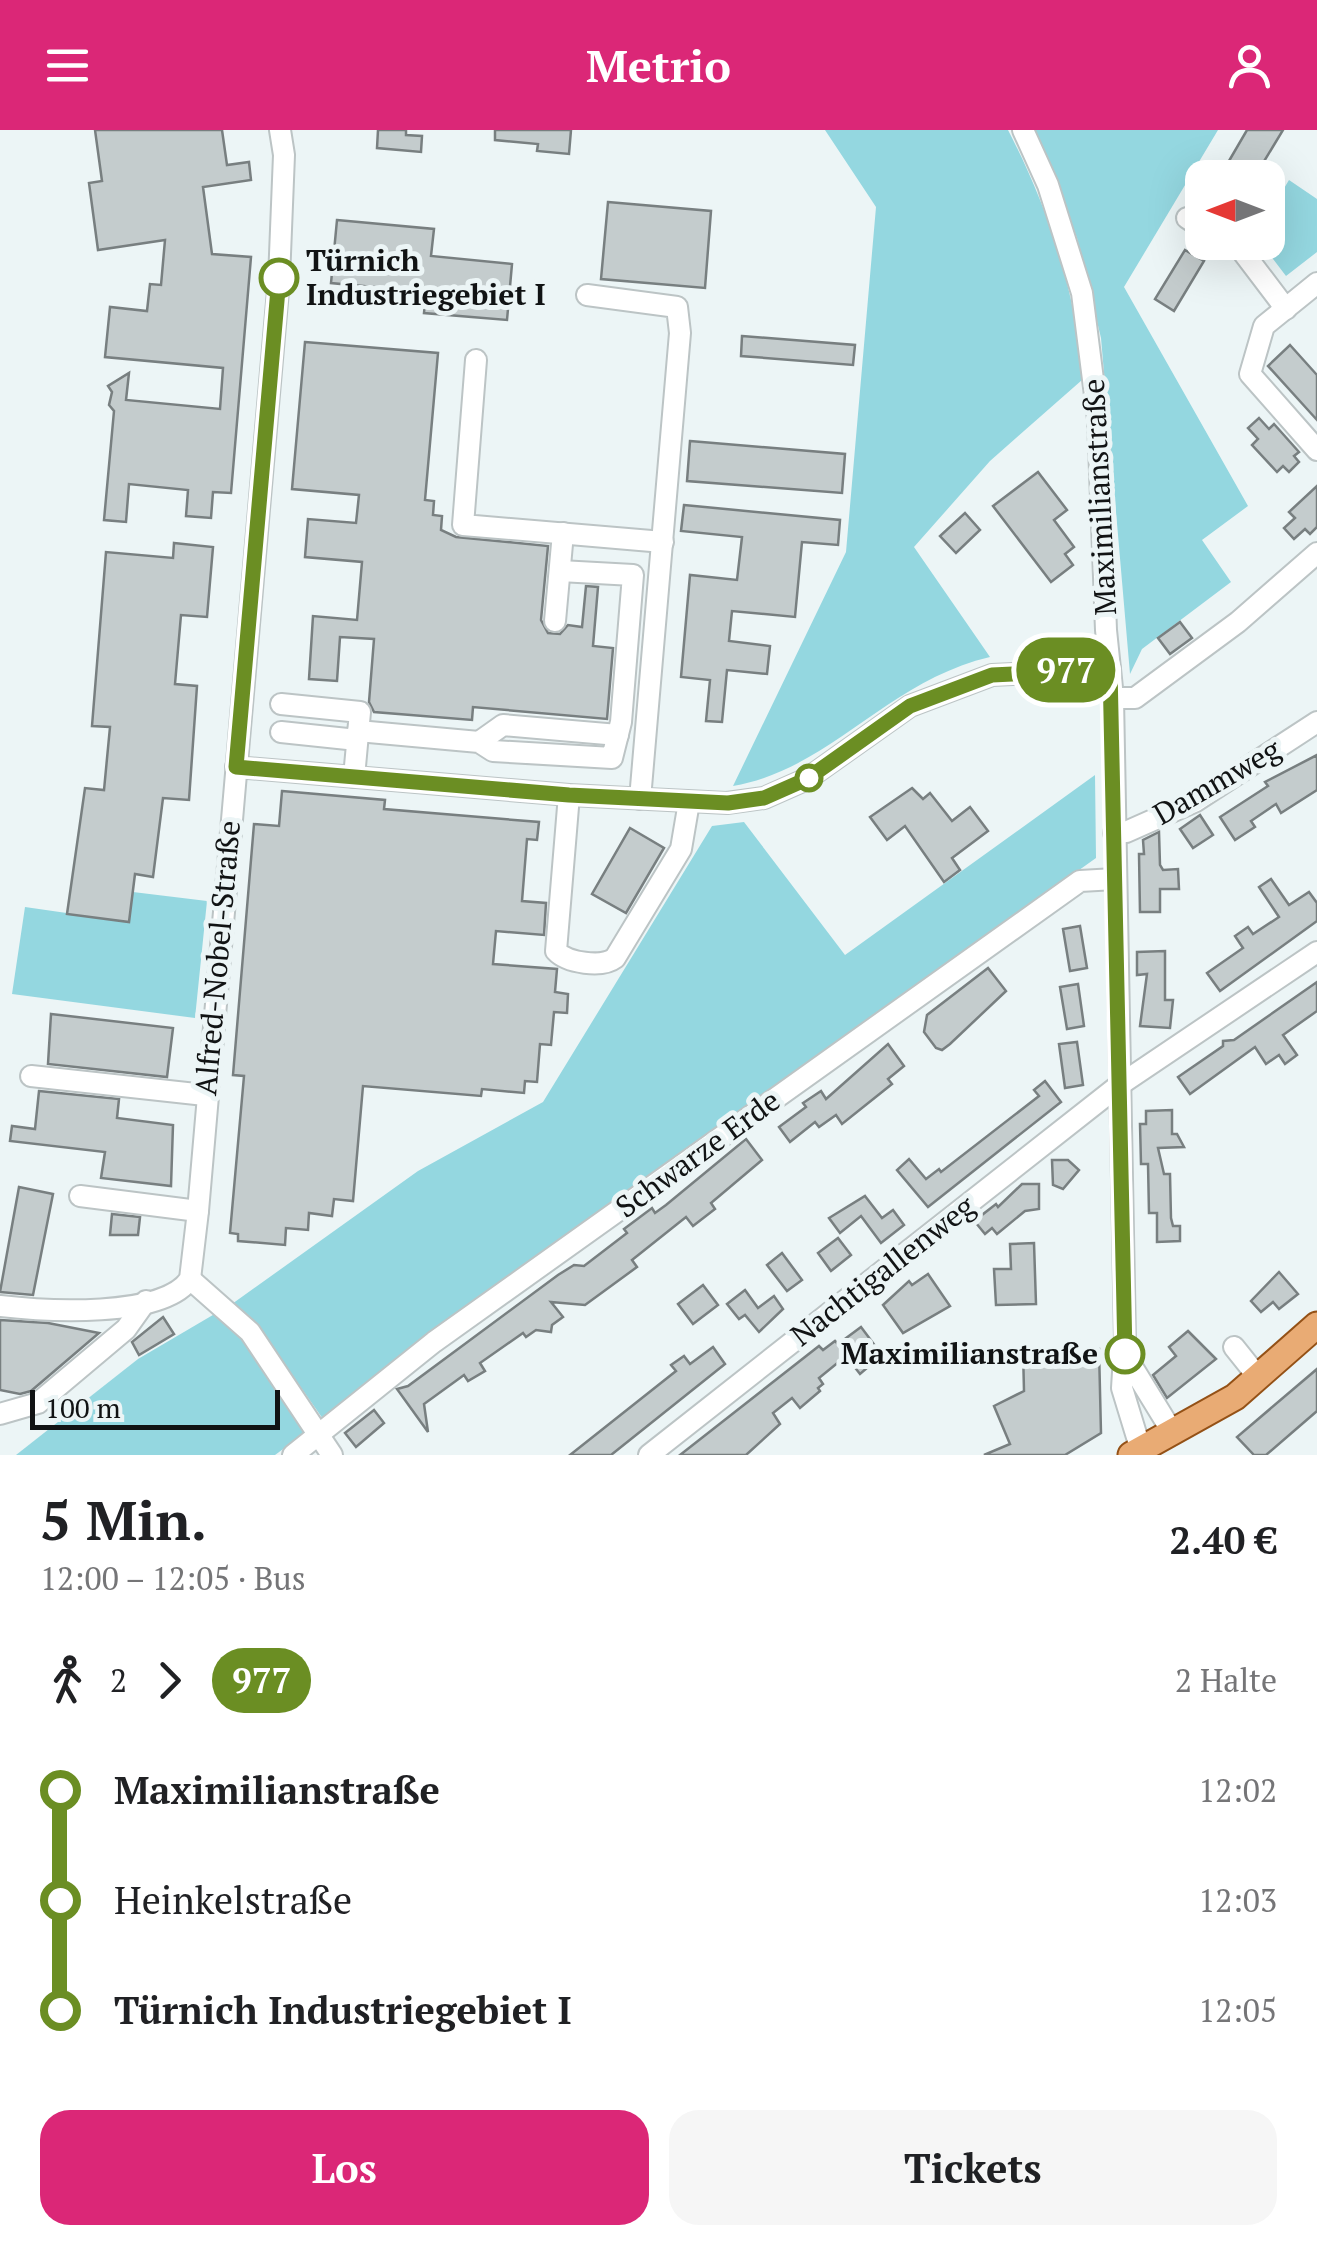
<!DOCTYPE html>
<html lang="de">
<meta charset="utf-8">
<style>
:root{--surface:#fff;--page:#f6f6f6;--text:#202124;--muted:#757577;--accent:#db2777}
body{margin:0;font-family:"PT Serif",serif;background:var(--page);color:var(--text);height:100vh;display:flex;flex-direction:column;font-size:38px;white-space:nowrap}
*{box-sizing:border-box;margin:0}
p{font-size:32px;color:var(--muted)}
.icon{flex:none;width:55px;height:55px;fill:none;stroke:currentColor;stroke-width:2;stroke-linecap:round;stroke-linejoin:round}
.map{position:relative;height:1325px;overflow:hidden}
.sheet{display:flex;flex-direction:column;background:var(--surface);flex:1}
.sheet>*{flex:none}
.badge{padding:0 20px;border-radius:32px;font-size:35px;line-height:65px}
.needle{width:65px;rotate:270deg}
.controls{position:absolute;left:1185px;top:30px;display:grid;gap:20px}
.controls a{display:grid;place-items:center;width:100px;height:100px;border-radius:20px;background:var(--surface);box-shadow:0 10px 40px #0002;font-size:50px}
.scale{position:absolute;left:30px;bottom:25px;width:250px;box-sizing:border-box;padding-left:10px;border:5px solid #111314;border-top:0;font-size:28px;line-height:35px;white-space:nowrap;color:#111314;-webkit-text-stroke:8px #ecf5f6;paint-order:stroke}
.map>.badge{position:absolute;translate:-50% -50%;box-shadow:0 0 0 5px #fff}
.legs{display:flex;align-items:center;gap:15px;height:110px;padding:0 40px;font-size:32px}
.legs p{margin-inline-start:auto}
.headline{display:flex;align-items:center;justify-content:space-between;height:170px;padding:0 40px}
h1{font-size:55px;font-weight:700;line-height:75px}
.cta{display:flex;gap:20px;margin-top:auto;padding:20px 40px}
.cta a{flex:1;height:115px;border-radius:30px;background:var(--accent);color:#fff;font-size:40px;font-weight:700;line-height:115px;text-align:center}
.cta a+a{background:var(--page);color:var(--text)}
ul{padding:0 40px;list-style:none}
li{display:flex;align-items:center;gap:35px;height:110px;font-size:38px}
li i{display:grid;place-items:center;width:15px;height:100%;margin:0 12px;background:currentColor}
li i::after{content:'';width:25px;height:25px;margin:-12px;border:8px solid;border-radius:50%;background:var(--surface)}
li p{margin-inline-start:auto}
li:first-child i{background:linear-gradient(#0000 50%,currentColor 0)}
li:last-child i{background:linear-gradient(currentColor 50%,#0000 0)}
header{display:flex;justify-content:space-between;align-items:center;height:130px;padding:0 40px;background:var(--accent);color:#fff;font-size:45px;font-weight:700}
.map>svg:first-child{display:block}
.green{fill:#94d7e0}
.building{fill:#c4cccd;stroke:#787f80;stroke-width:2.5}
.lines{fill:none;stroke-linecap:round;stroke-linejoin:round}
.minor-casing{stroke:#bcc4c5;stroke-width:24}
.major-casing{stroke:#945116;stroke-width:29}
.minor{stroke:#fff;stroke-width:20}
.major{stroke:#e9ab74;stroke-width:25}
.line-1-casing{stroke:#fff;stroke-width:22}
.line-1{stroke:#6b8e23;stroke-width:15}
.stop-1-dot{fill:#fff;stroke:#6b8e23;stroke-width:5}
.labels{text-anchor:middle;stroke-width:10;stroke-linejoin:round;paint-order:stroke}
.stop-label{font-size:30px;font-weight:bold;fill:#111314;stroke:#ecf5f6;text-anchor:start}
.street-label{font-size:30px;fill:#111314;stroke:#ecf5f6}
</style>
<header><svg class="icon" aria-label="menu" viewBox="0 0 24 24"><path d="M4 6h16M4 12h16M4 18h16"/></svg>Metrio<svg class="icon" aria-label="person" viewBox="0 0 24 24"><circle cx="12" cy="8" r="4"/><path d="M4 21q1-7 8-7t8 7"/></svg></header>
<div class="map">
<svg width="1317" height="1325" viewBox="0 0 1317 1325">
<rect width="100%" height="100%" fill="#ecf5f6"/>
<g class="green">
<path d="M825,0H1008C1047,75 1078,165 1082,250L990,331L914,417L990,527C887,551 831,639 733,656L846,422L876,77Z"/>
<path d="M1035,0H1218L1124,157L1248,376L1202,410L1231,452L1142,519L1130,544L1101,208L1077,108Z"/>
<path d="M1289,50L1317,69V122L1286,146L1261,113L1268,112V85Z"/>
<path d="M1095,645L1096,728L432,1201L323,1289L262,1202L225,1179L418,1041L543,972L712,696L744,692L845,825Z"/>
<path d="M133,762L207,771L195,888L12,864L25,777L129,792Z"/>
<path d="M218,1182L251,1214L309,1300L275,1325H16L138,1229Z"/>
</g>
<g class="building">
<path d="M95,0H222L227,35L249,32L251,50L203,57L212,124L251,127L231,363L213,362L211,388L186,386L188,360L129,354L126,392L104,390L114,281L109,275L112,262L108,256L129,243L126,270L220,279L223,238L105,227L110,177L147,181L150,154L161,155L165,110L98,120L89,53L102,51Z"/>
<path d="M378,0H406V5L422,6L421,22L377,18Z"/>
<path d="M495,0H571L569,24L537,21L538,14L495,10Z"/>
<path d="M1247,0H1283L1254,48H1219Z"/>
<path d="M608,72L711,81L705,158L601,149Z"/>
<path d="M337,90L434,99L431,126L512,134L507,190L424,183L426,162L331,153Z"/>
<path d="M1185,120L1204,131L1174,181L1155,169Z"/>
<path d="M742,206L855,215L853,235L741,226Z"/>
<path d="M305,212L438,223L425,370L434,371L433,385L442,386L441,400L456,407L548,416L541,490L548,503L560,504L568,495L582,497L586,456L598,457L593,516L613,518L607,589L473,577L472,590L374,582L369,572L374,509L340,507L337,551L309,549L313,486L357,490L362,432L305,427L308,389L356,393L359,365L292,359Z"/>
<path d="M1290,215L1317,245V290L1268,236Z"/>
<path d="M1259,288L1269,299L1274,294L1299,322L1294,326L1299,332L1289,342L1283,336L1277,342L1252,315L1258,309L1248,298Z"/>
<path d="M690,311L845,324L842,363L687,351Z"/>
<path d="M1038,342L1067,380L1054,390L1074,417L1065,424L1073,435L1051,452L993,376Z"/>
<path d="M1317,356V397L1310,404L1305,399L1294,409L1284,398L1295,388L1289,382Z"/>
<path d="M684,375L840,390L838,415L802,412L795,487L732,481L729,511L770,516L767,544L727,540L722,592L706,591L710,550L681,547L690,445L737,450L742,407L681,401Z"/>
<path d="M965,383L980,400L956,423L940,406Z"/>
<path d="M174,413L213,417L207,487L181,485L175,554L197,556L189,670L163,668L153,747L135,744L129,792L67,784L85,658L104,660L110,597L92,596L106,422L173,428Z"/>
<path d="M1180,492L1192,508L1170,524L1158,508Z"/>
<path d="M1317,625V660L1281,683L1276,674L1251,691L1255,697L1235,710L1220,687L1268,656L1265,652Z"/>
<path d="M912,658L923,669L930,663L952,691L970,677L988,701L952,728L960,740L944,752L905,696L887,710L870,687Z"/>
<path d="M282,661L385,670L384,679L539,692L537,710L527,709L522,771L546,773L544,805L496,801L493,834L557,839L555,862L568,864L567,883L554,882L551,915L540,914L537,952L525,951L524,963L482,959L481,966L363,956L353,1071L334,1069L332,1086L309,1083L308,1100L286,1098L285,1115L238,1111V1104L230,1103L244,946L233,945L254,694L279,696Z"/>
<path d="M1200,685L1213,705L1193,718L1180,699Z"/>
<path d="M630,698L664,718L626,783L592,764Z"/>
<path d="M1159,702L1160,735L1163,740L1178,739L1179,759H1160V782H1140L1139,724H1144L1143,710Z"/>
<path d="M1271,749L1289,775L1309,762L1317,773V791L1220,861L1207,843L1243,818L1235,806L1248,797L1253,804L1279,787L1259,757Z"/>
<path d="M1080,796L1087,838L1070,841L1063,799Z"/>
<path d="M1165,821V870H1173L1170,898L1140,896L1147,844L1137,845V822Z"/>
<path d="M988,838L1006,861L950,914L942,920L936,918L924,902L927,885Z"/>
<path d="M1317,852V881L1283,905L1297,925L1285,934L1279,925L1266,934L1255,917L1190,964L1178,947L1223,916V911L1234,910Z"/>
<path d="M1078,854L1084,896L1067,899L1060,857Z"/>
<path d="M51,884L173,898L167,947L48,934Z"/>
<path d="M1077,912L1083,955L1065,958L1059,914Z"/>
<path d="M888,914L904,936L888,949L892,954L842,994L836,985L819,997L815,992L790,1012L779,997L806,977L803,973L821,961L826,969Z"/>
<path d="M1045,951L1061,972L928,1077L897,1040L909,1029L926,1049L939,1039L941,1042L1039,966L1034,960Z"/>
<path d="M39,961L119,969L117,988L173,995L171,1056L101,1048L105,1022L10,1011L12,996L35,999Z"/>
<path d="M1172,980V1004H1177L1184,1017L1158,1018L1164,1044H1170L1171,1088L1173,1096H1180V1111L1157,1112V1083H1149L1148,1034H1141L1140,994H1146V981Z"/>
<path d="M746,1009L762,1030L711,1073L715,1079L693,1096L686,1087L632,1130L637,1137L585,1175L551,1172L563,1187L552,1195L551,1202L536,1200L526,1207L523,1203L480,1233L485,1241L468,1251L464,1245L424,1274L428,1302L397,1259L408,1256L558,1145L574,1135L584,1136L627,1103L624,1099L652,1078L655,1083L666,1075Z"/>
<path d="M1052,1030H1068L1079,1040L1063,1059L1053,1055Z"/>
<path d="M1022,1054H1039V1079L1025,1081L997,1104L992,1098L985,1104L976,1093L982,1085L996,1074L998,1077Z"/>
<path d="M19,1057L53,1064L33,1165L0,1162Z"/>
<path d="M865,1066L882,1088L893,1080L904,1095L881,1113L861,1086L840,1103L829,1088Z"/>
<path d="M112,1084L140,1087L138,1105H110Z"/>
<path d="M838,1108L851,1125L831,1141L818,1123Z"/>
<path d="M1034,1113L1036,1174L996,1175L994,1139H1011L1010,1114Z"/>
<path d="M782,1123L802,1150L787,1161L767,1135Z"/>
<path d="M1279,1142L1298,1164L1279,1179L1273,1172L1261,1182L1251,1171Z"/>
<path d="M928,1144L950,1176L903,1203L883,1175L909,1151L912,1155Z"/>
<path d="M703,1155L718,1175L693,1194L678,1174Z"/>
<path d="M745,1160L758,1178L774,1166L783,1179L759,1202L745,1185L739,1189L727,1174Z"/>
<path d="M163,1187L174,1204L139,1225L132,1212Z"/>
<path d="M0,1190L48,1193L99,1203L31,1261L20,1264L0,1260Z"/>
<path d="M861,1197L882,1225L860,1244L846,1226L819,1248L823,1254L818,1258L820,1261L800,1278L792,1268L773,1283L780,1294L746,1325H680L819,1216L823,1220L835,1211L838,1214Z"/>
<path d="M1188,1201L1216,1229L1167,1268L1153,1245L1176,1226L1169,1217Z"/>
<path d="M713,1217L725,1234L611,1325H570L676,1241L671,1235L684,1226L690,1234Z"/>
<path d="M1099,1219L1101,1303L1065,1325H984L1010,1314L994,1276L1024,1261L1023,1220Z"/>
<path d="M1317,1239V1281L1266,1325H1254L1237,1307Z"/>
<path d="M374,1280L384,1293L356,1317L345,1303Z"/>
</g>
<g class="lines">
<g class="minor-casing">
<g id="minor">
<path d="M1023,0L1048,55L1082,163L1098,289L1106,500L1113,568L1125,1210L1122,1258L1140,1317"/>
<path d="M1187,88L1202,98"/>
<path d="M1227,112L1242,121L1286,179"/>
<path d="M1317,153L1264,196L1250,244L1317,320"/>
<path d="M587,165L677,177L680,203L640,669"/>
<path d="M476,230L463,395L663,412"/>
<path d="M555,491L563,403"/>
<path d="M1113,568H1135L1238,492L1317,423"/>
<path d="M281,574L360,582L354,647"/>
<path d="M358,601L479,612L493,621L612,628L621,592L633,445L560,441"/>
<path d="M281,602L357,610"/>
<path d="M479,612L503,595L618,605"/>
<path d="M236,637L569,665L727,673L764,668L807,649L910,576L992,545L1110,539"/>
<path d="M569,665L556,821C567,833 602,838 615,828L681,719L689,672"/>
<path d="M1114,703L1126,702L1196,671L1317,592"/>
<path d="M31,946L205,965"/>
<path d="M80,1066L198,1081L279,149L284,25L280,0"/>
<path d="M190,1149L250,1202L332,1325"/>
<path d="M0,1176C43,1181 163,1189 190,1149L198,1081"/>
<path d="M1234,1217L1258,1247"/>
<path d="M1125,1225L1171,1300"/>
<path d="M0,1284L38,1273L126,1199L146,1171"/>
<path d="M293,1325L434,1212L1080,751L1115,749"/>
<path d="M649,1325L1118,956L1317,822"/>
</g>
</g>
<g class="major-casing">
<path id="major" d="M1131,1325L1235,1267L1317,1195"/>
</g>
<use href="#minor" class="minor"/>
<use href="#major" class="major"/>
</g>
<g class="lines">
<g class="line-1-casing">
<path id="line-1" d="M279,148L236,637L569,665L728,673L764,668L807,649L910,576L992,545L1110,539L1125,1224"/>
</g>
<use href="#line-1" class="line-1"/>
</g>
<g class="stop-1-dot">
<circle cx="279" cy="148" r="18"/>
<circle cx="809" cy="648" r="12"/>
<circle cx="1125" cy="1224" r="18"/>
</g>
<g class="labels">
<g class="stop-label">
<text x="306" y="141">Türnich<tspan x="306" dy="34">Industriegebiet I</tspan></text>
<text x="1098" y="1234" text-anchor="end">Maximilianstraße</text>
</g>
<g class="street-label">
<text transform="translate(1100 367) rotate(-93)" y="10">Maximilianstraße</text>
<text transform="translate(1217 652) rotate(-30)" y="10">Dammweg</text>
<text transform="translate(218 828) rotate(-85)" y="10">Alfred-Nobel-Straße</text>
<text transform="translate(698 1024) rotate(-36)" y="10">Schwarze Erde</text>
<text transform="translate(883 1141) rotate(-38)" y="10">Nachtigallenweg</text>
</g>
</g>
</svg>
<div class="controls">
<a><svg class="needle" viewBox="-14 -14 28 28"><path d="M0-13l5 13h-10z" fill="#e53935"/><path d="M0 13l5-13h-10z" fill="#757577"/></svg></a>
</div>
<div class="scale">100 m</div>
<b class="badge" style="left:1066px;top:540px;background:#6b8e23;color:#fff">977</b>
</div>
<section class="sheet">
<div class="headline"><div><h1>5 Min.</h1><p>12:00 – 12:05 · Bus</p></div><b>2.40 €</b></div>
<div class="legs"><svg class="icon" aria-label="walk" viewBox="0 0 24 24"><circle cx="13" cy="4" r="2"/><path d="M13 8l-2 6 4 7M11 14l-3 7M7 12l3-4h3l4 4"/></svg>2<svg class="icon" aria-label="forward" viewBox="0 0 24 24"><path d="M9 5l7 7-7 7"/></svg><b class="badge" style="background:#6b8e23;color:#fff">977</b><p>2 Halte</p></div>
<ul>
<li><i style="color:#6b8e23"></i><b>Maximilianstraße</b><p>12:02</p></li>
<li><i style="color:#6b8e23"></i><span>Heinkelstraße</span><p>12:03</p></li>
<li><i style="color:#6b8e23"></i><b>Türnich Industriegebiet I</b><p>12:05</p></li>
</ul>
<div class="cta"><a>Los</a><a>Tickets</a></div>
</section>
